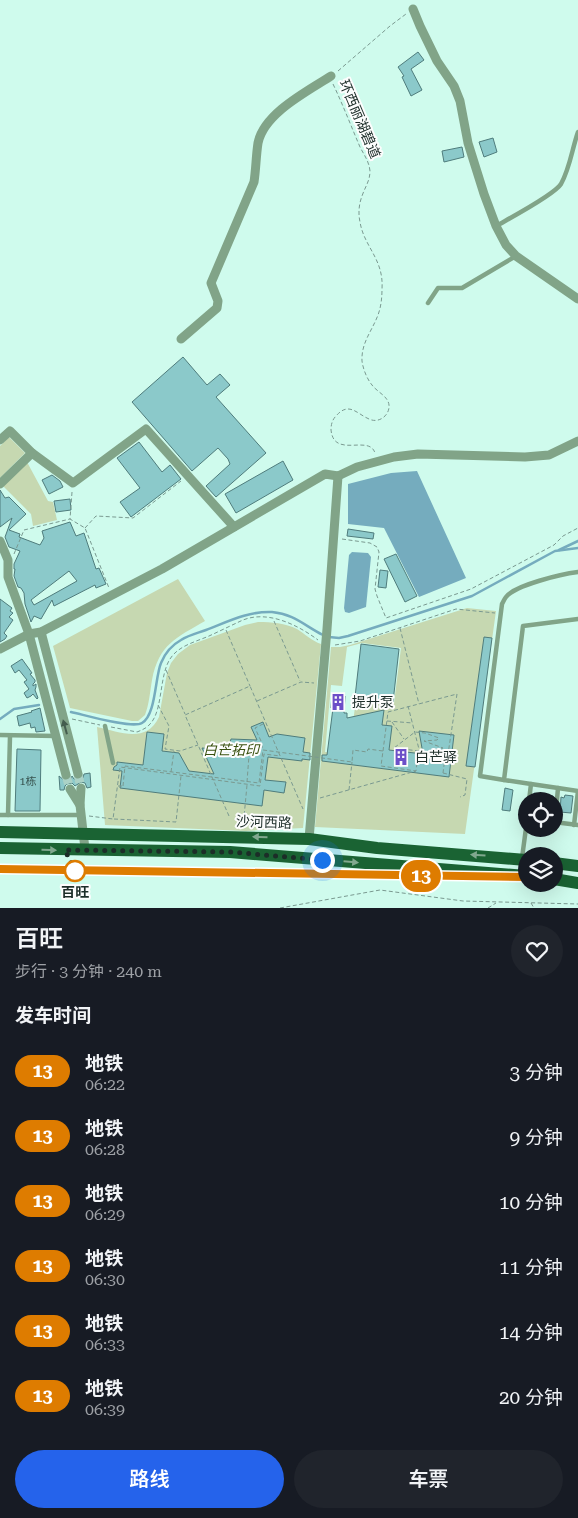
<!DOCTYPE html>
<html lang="zh">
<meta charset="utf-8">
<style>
:root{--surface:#171b24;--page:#20242c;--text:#f1f3f6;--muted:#9ea1a6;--accent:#2563eb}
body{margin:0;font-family:"Roboto Serif","Noto Sans SC",serif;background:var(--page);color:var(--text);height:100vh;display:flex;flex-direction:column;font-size:19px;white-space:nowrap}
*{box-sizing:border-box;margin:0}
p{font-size:16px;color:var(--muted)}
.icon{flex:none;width:28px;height:28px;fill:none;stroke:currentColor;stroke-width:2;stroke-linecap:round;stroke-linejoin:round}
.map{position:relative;height:908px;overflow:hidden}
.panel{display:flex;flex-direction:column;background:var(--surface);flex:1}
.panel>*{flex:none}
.badge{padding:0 10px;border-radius:16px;font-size:18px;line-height:32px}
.tools{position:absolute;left:518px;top:792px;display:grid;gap:10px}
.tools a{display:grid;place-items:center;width:45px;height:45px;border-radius:50%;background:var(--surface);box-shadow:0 5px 20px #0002;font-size:25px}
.you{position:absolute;width:25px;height:25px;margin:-12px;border:4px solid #fff;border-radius:50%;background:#1a73e8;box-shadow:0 0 0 8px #1a73e833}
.map>.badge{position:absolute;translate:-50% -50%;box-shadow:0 0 0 2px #fff}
h2{padding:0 15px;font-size:19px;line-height:45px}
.round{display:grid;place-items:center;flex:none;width:52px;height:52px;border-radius:26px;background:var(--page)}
.summary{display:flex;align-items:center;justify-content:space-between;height:85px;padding:0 15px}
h1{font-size:24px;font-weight:600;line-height:38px}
.action{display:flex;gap:10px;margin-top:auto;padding:10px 15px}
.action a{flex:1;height:58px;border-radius:30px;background:var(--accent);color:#fff;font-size:20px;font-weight:600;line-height:58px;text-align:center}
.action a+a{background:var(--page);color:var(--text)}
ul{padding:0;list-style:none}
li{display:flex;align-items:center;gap:15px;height:65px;padding:0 15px}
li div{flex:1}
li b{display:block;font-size:19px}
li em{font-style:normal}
li .badge{min-width:55px;font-weight:700;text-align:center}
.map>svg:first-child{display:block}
.green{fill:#c6d8b1;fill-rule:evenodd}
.water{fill:#75acbe}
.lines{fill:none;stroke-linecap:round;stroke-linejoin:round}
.stream{stroke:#75acbe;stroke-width:2.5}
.building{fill:#8bc9ca;stroke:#4f7c7c;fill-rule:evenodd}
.street-tunnel{stroke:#abd2c6;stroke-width:9;stroke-dasharray:9 4.5;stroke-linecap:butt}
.path{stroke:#7a9990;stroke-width:1;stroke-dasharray:4 2.5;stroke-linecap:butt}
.lane{stroke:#81a488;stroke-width:4.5}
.street{stroke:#81a488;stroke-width:9}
.primary{stroke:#1a6333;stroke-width:12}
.path-bridge{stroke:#7a9990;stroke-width:1;stroke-dasharray:4 2.5;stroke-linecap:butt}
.oneway{fill:#445d4e}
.oneway2{fill:#80a88e}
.line-casing{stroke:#fff;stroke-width:11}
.line{stroke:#de7c00;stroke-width:8}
.walk{stroke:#1c2d28;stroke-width:5;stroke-dasharray:0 9}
.stop-dot{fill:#fff;stroke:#de7c00;stroke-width:2.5}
.labels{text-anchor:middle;stroke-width:4;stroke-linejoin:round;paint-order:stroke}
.number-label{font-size:11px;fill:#385450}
.street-label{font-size:14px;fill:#1c2d28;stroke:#fdfdfd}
.poi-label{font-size:14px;fill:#1c2d28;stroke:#fdfdfd;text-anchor:start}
.park-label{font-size:14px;font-style:italic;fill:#3a510f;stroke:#fdfdfd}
.stop-label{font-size:14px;font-weight:bold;fill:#1c2d28;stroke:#fdfdfd}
</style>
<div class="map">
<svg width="578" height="908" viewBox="0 0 578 908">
<rect width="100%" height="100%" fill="#cffbed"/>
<g class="green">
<path d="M9,437L25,453L0,478V446Z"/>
<path d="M27,462L48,501L53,502L57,520L33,526L31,514L2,485Z"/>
<path d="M178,579L205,621C176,638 159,644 152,680C150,692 149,705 145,715L138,721H132L70,708L53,646Z"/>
<path d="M467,608L496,611L465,834L315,827L331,647H340L350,645ZM362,643L401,648L394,703L356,699L349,754L325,752L331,685L342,686L347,647Z"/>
<path d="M258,622C272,622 285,623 297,629C305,634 312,641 321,644L303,828L246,831L105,825L97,727C120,732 146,744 159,717L167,673L171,663L178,654L190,645L245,625Z"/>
</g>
<g class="water">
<path d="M417,471L466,578L419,597L384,528L348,524V484L391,473Z"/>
<path d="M352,552L368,553L371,557L366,607L349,613L345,612L344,608L349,555Z"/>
</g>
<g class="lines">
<g class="stream">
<path d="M559,550L578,541"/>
<path d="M329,637L339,638L348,636L472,596L555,551L578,548"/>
<path d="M71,712C85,715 132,729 142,723C156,715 155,677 161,663C165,653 172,645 181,640C189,635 198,633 206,630C227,622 248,611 272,612C294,614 305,626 323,635"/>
<path d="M0,719L14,709L39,705"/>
</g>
</g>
<g class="building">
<path d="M418,52L424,60L411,69L422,90L411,96L402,77L404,76L398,67Z"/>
<path d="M493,138L497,152L484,157L479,142Z"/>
<path d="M462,147L464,157L444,162L442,151Z"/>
<path d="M183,357L207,385L220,374L230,385L216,397L266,453L216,497L206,486L230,464L228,459L218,448L192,471L132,402Z"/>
<path d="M139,442L162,472L170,465L181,479L131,517L120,502L140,488L117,458Z"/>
<path d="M283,461L293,480L236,513L225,494Z"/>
<path d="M52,475L60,481L63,487L49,494L42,480Z"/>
<path d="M0,490L5,498L9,497L26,514L9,530L20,534L19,537L40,545L44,538L42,531L70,522L76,536L84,533L96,569L99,568L106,584L96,588L95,585L54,606L52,600L41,619L34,616L31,622L25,604L24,593L21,588L18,587L14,576L15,569H14V564L20,551L9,547L5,537L12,518L0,527ZM69,571L77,581L34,605L31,600Z"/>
<path d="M70,499L71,510L56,512L54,501Z"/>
<path d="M348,529L374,533L373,539L347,536Z"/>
<path d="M396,554L417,596L405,602L384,559Z"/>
<path d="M380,570L388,571L386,588L378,587Z"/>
<path d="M0,599L12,608L10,611L13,613L9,617L13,620L4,633L7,636L5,639L0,642Z"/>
<path d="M484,637L492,638L475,767L466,766Z"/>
<path d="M361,644L399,649L393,702L355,697Z"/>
<path d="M22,659L32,673L30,674L35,680V682L33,684V686L36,684V687L35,690L38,698L37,699L33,694L31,696L27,698L24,693L29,689L24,682L27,680L19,670L15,673L11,666Z"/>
<path d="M332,694L345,696L344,713H347V718L384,710L382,725L392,726L389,750L423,754L419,731L454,735L449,777L322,761V755H327L333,708H331Z"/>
<path d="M40,708L45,731L36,732L35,727L31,728L30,723L19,726L17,716L32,712L31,711Z"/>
<path d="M263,722L269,737L277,734L305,738L303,752L310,753V760L302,759V761L268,757L265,780L286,782L284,793L264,790L262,806L120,788L122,771L113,770L114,767L117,765V762L143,765L147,732L164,734L162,751L179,753L189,771L214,774L202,748L228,750L231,739L257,740L251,727Z"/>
<path d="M17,749L41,750L40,811H15Z"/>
<path d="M90,773L91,787L87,788L85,783L81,782L75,786L72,783L67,784L65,786L64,790H60L59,776L65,781L70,780L72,776L74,779L79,780L83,778L84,774Z"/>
<path d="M505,788L513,790L510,811L502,810Z"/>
<path d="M534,793L553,796V801H533Z"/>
<path d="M565,795L573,796L571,813L560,812L561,797L564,798Z"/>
</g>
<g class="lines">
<g class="street-tunnel">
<path d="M78,774L81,788"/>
<path d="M66,775L70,789"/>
</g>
<g class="path">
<path d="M338,71L390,26L406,14"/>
<path d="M333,84C343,105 351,126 360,147C364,155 369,161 370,171C370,181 365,187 362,196C359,204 358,213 360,222C364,247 384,259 382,289C382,298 381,307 378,315C372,331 361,343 362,361C363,369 367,379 372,385C377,392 388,396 389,405C390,415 379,424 369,419C357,414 349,401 336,416C332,420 331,425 331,430C334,459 369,434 375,453"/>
<path d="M72,492L70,519L85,528L109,588"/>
<path d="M85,528L96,516L133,518L181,481"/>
<path d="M342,539L370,543L377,547L379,552L375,589L377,596L386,618L471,589L554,545L563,536L578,528"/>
<path d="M14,554L24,530L70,519"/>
<path d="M274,621L300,681"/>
<path d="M400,628L419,704"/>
<path d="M226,630L250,686"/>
<path d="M335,645L360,641L456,609L495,613"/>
<path d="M166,670L185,714"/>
<path d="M257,701L301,682L314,683"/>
<path d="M158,705L169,726L165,749L180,751L198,745"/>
<path d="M72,719L100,725"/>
<path d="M387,721L413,723"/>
<path d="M392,722L404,739"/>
<path d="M111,727L137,732C142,730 147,728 150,724C163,711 159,676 170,659C178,646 195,642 209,636C220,631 232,625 243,620C268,610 298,625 318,640"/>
<path d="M261,741L255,728L265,723"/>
<path d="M383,751L388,712L457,694L447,761L421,757L408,706"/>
<path d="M419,751L394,748L415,732L425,733L439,738L437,740L424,741L443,748L434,750L445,752L444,754L438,753L437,755L445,756V758"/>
<path d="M171,772L174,751"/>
<path d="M443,773L467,779L465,795L460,797"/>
<path d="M247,782L250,742L261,743L263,750"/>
<path d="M118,786H123"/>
<path d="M349,790L352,762"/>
<path d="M320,798L416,771"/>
<path d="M89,816L113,819L120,767L260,786L264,754L280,756"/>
<path d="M229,816L185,715L250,686L303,809"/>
<path d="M114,819L176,822L181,776"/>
<path d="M243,828L247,785"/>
<path d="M531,903L534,908"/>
<path d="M280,908L380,890L463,901L578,904"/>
<path d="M488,908L496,903"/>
</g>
<g class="lane">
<path d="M496,226C510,218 554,195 561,184C570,168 572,149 578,132"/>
<path d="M428,303L438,288H462L516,256"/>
<path d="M105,726L113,763"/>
<path d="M0,735L56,736"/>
<path d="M504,780L480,776L502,604C503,602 505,598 506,597C515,585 562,574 578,572"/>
<path d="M531,784L558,788L555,822"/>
<path d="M558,788L578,791L574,825"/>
<path d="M529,801L531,784L504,780L523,626L578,619"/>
<path d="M0,815H81"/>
<path d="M8,815L10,736"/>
<path d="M554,822L578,825"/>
<path d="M522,858L526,828"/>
</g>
<g class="street">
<path d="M413,9L420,26L437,61L454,86L460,101L468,143L484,194L496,226L506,245L516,256L578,299"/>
<path d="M181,339L217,308L218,301L211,283L254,182C256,169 256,156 258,143C264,113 308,91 331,76"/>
<path d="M0,440L10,431L32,453L73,483L146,429L234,527"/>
<path d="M0,484L32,453"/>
<path d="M0,541L8,560V577L29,634L66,775"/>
<path d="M41,632L78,774"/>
<path d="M0,649L29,634L41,632L162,569L325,474L338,476L357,467L394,457L418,454L525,457L549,455L578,441"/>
<path d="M81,788L80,805L85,849"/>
<path d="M70,789L80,805"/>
<path d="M309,839L327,629L338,476"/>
</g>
<g class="primary">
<path d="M0,832L309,839L377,848L526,860"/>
<path d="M0,848L230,852L526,876"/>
<path d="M554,863L578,866"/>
<path d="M554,879L578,883"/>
</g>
<path class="path-bridge" d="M123,786L125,766L259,783L263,750L352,762L353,750L367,752L368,749L383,751L381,766L416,771L418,754L445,758L443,773"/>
</g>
<defs><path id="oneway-solid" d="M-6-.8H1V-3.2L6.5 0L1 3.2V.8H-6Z" transform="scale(1.25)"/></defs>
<use class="oneway" href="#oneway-solid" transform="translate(65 727) rotate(-105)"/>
<g class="oneway2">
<use href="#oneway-solid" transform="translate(260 837) rotate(-178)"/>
<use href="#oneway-solid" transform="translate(49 850) rotate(1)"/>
<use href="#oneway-solid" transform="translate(478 855) rotate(-176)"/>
<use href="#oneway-solid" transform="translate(351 862) rotate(5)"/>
</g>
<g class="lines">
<g class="line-casing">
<path id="line" d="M0,869L526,877"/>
</g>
<use href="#line" class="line"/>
<path class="walk" d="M75,871L65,850L230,852L322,860"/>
</g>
<defs>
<g id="building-bare" transform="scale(1.35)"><path d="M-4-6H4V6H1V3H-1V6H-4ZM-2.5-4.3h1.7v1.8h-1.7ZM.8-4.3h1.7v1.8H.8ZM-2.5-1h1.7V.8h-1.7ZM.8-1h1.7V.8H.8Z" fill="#6c4fc8" stroke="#fdfdfd" stroke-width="2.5" paint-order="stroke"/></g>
</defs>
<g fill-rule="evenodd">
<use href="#building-bare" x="338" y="702"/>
<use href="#building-bare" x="401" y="757"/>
</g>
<circle class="stop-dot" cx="75" cy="871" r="10"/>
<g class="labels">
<g class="number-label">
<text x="28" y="785">1栋</text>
</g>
<g class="street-label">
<text transform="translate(360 119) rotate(67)" y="5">环西丽湖碧道</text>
<text transform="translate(264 822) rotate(2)" y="5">沙河西路</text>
</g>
<g class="poi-label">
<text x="352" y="707">提升泵</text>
<text x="415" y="762">白芒驿</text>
</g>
<g class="park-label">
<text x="231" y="755">白芒拓印</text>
</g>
<g class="stop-label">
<text x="75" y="897">百旺</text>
</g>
</g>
</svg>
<div class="tools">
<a><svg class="icon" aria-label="locate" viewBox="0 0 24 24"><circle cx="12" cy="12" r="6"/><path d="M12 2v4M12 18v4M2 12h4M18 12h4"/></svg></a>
<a><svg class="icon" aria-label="layers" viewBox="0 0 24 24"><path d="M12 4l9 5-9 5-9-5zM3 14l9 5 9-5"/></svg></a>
</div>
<div class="you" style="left:322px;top:860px"></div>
<b class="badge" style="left:421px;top:876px;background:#de7c00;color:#fff">13</b>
</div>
<section class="panel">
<div class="summary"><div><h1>百旺</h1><p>步行 · 3 分钟 · 240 m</p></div><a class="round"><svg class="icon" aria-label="heart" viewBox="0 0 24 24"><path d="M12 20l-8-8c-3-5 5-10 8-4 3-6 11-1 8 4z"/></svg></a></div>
<h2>发车时间</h2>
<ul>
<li><span class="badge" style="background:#de7c00;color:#fff">13</span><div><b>地铁</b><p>06:22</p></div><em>3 分钟</em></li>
<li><span class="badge" style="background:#de7c00;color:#fff">13</span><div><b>地铁</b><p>06:28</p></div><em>9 分钟</em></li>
<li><span class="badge" style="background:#de7c00;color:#fff">13</span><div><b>地铁</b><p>06:29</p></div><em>10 分钟</em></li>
<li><span class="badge" style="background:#de7c00;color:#fff">13</span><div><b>地铁</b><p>06:30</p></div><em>11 分钟</em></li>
<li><span class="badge" style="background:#de7c00;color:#fff">13</span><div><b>地铁</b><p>06:33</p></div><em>14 分钟</em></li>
<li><span class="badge" style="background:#de7c00;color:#fff">13</span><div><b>地铁</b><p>06:39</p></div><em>20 分钟</em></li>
</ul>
<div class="action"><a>路线</a><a>车票</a></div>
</section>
